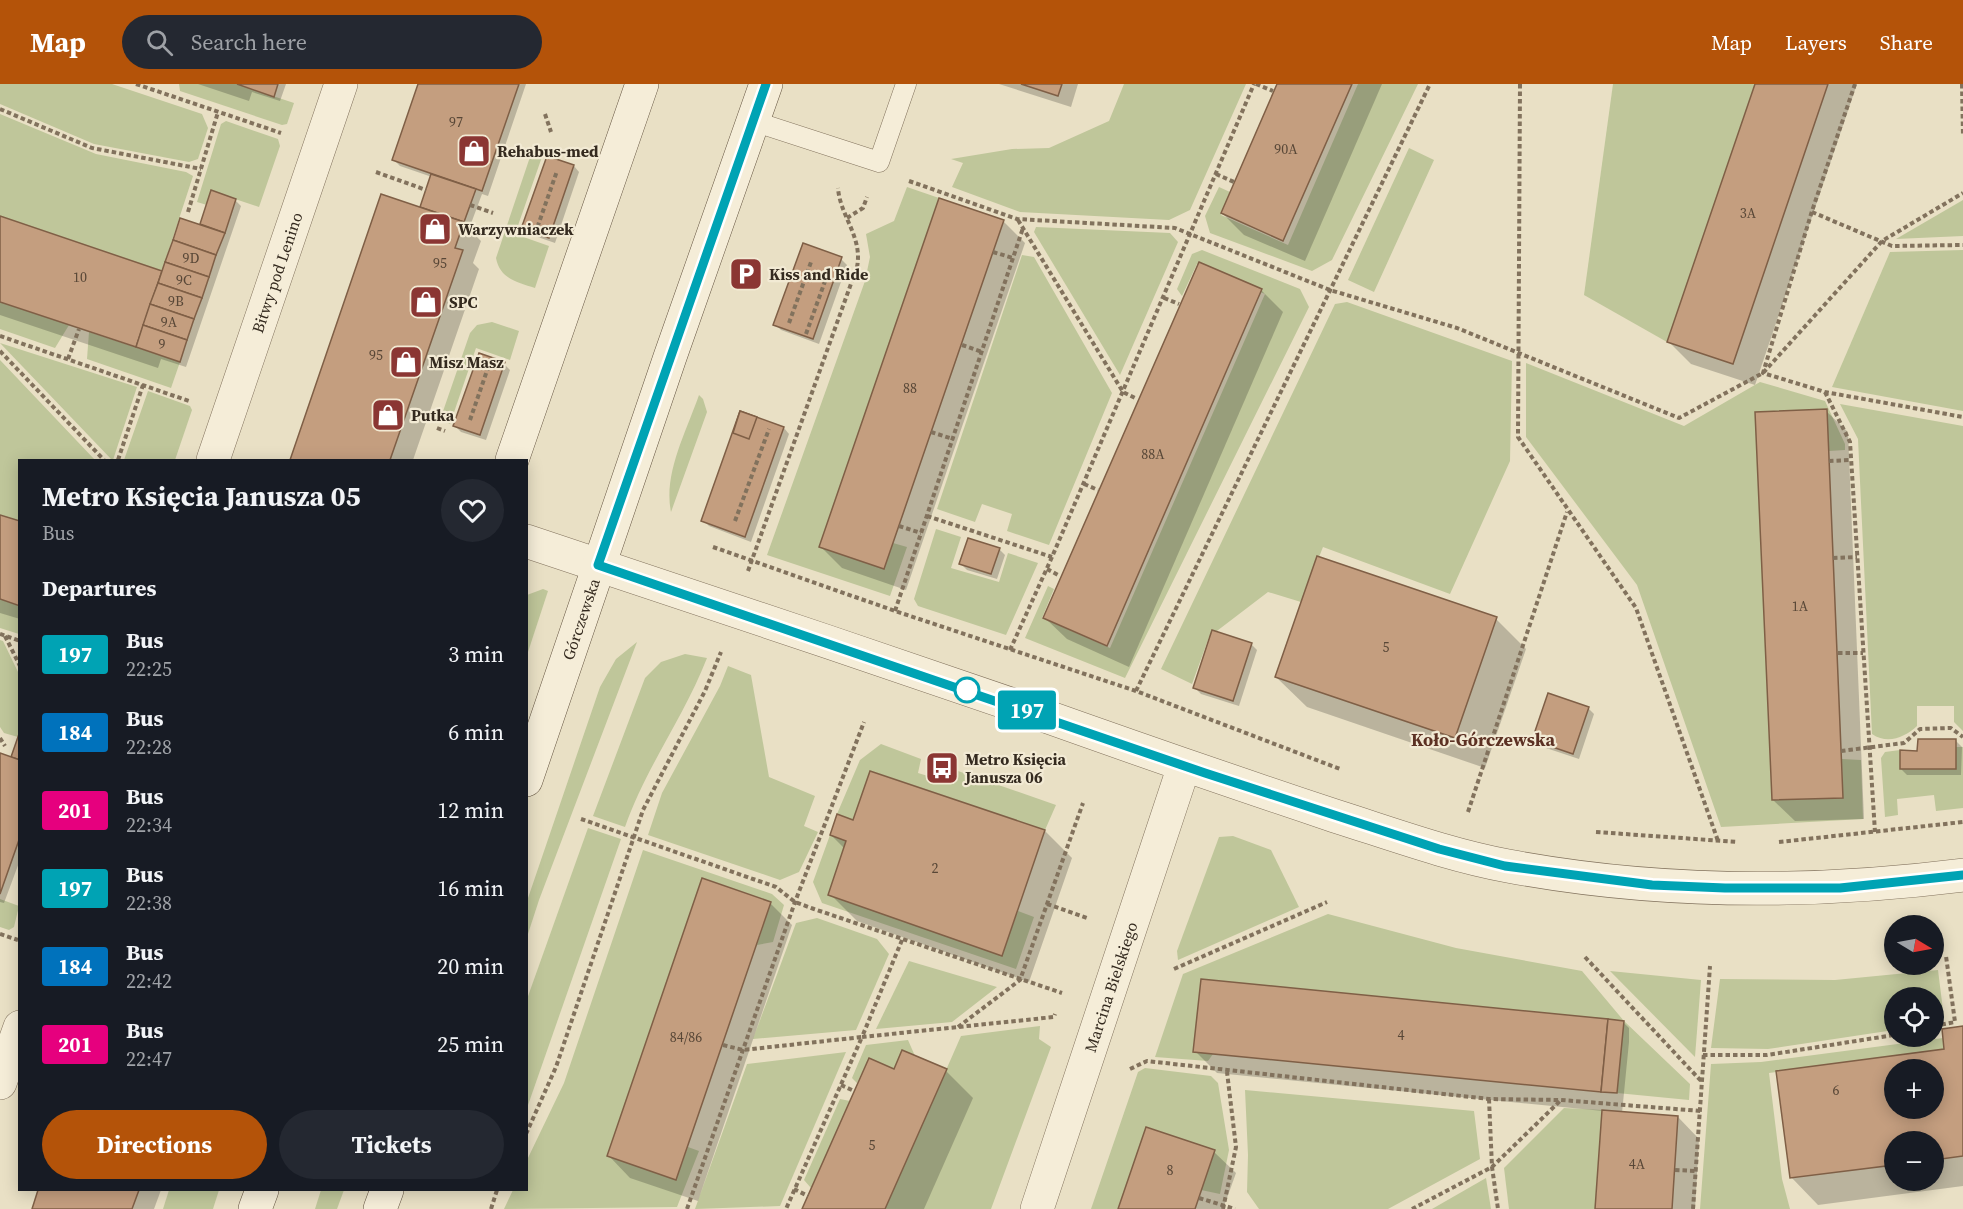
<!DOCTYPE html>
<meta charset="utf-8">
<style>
:root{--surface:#171b24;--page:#242831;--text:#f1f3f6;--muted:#9ea1a6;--accent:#b45309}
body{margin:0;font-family:"Source Serif 4",serif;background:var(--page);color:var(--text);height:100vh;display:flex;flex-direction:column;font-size:22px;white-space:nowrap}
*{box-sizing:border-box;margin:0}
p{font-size:20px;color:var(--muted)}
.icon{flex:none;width:33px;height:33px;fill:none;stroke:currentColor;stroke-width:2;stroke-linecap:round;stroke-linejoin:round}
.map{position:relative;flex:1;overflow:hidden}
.panel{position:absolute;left:18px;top:375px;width:510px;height:732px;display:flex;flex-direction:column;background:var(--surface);border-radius:0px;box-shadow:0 3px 15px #0003}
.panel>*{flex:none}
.badge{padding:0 12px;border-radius:4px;font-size:21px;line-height:39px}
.needle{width:39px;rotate:100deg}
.fabs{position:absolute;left:1884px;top:831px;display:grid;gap:12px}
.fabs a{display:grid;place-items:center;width:60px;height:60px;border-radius:50%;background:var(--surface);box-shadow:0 3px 15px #0003;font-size:30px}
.map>.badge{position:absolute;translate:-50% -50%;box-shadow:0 0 0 3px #fff}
h2{padding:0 24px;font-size:22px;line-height:54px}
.round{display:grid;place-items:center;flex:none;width:63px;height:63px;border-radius:32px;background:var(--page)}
.overview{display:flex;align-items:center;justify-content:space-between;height:102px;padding:0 24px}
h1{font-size:28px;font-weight:700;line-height:45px}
.primary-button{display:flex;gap:12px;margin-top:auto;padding:12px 24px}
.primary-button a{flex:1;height:69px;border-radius:36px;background:var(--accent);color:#fff;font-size:24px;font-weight:700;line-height:69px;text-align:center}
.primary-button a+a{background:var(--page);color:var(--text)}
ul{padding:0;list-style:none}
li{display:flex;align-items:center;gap:18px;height:78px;padding:0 24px}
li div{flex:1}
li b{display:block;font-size:22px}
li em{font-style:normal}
li .badge{min-width:66px;font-weight:700;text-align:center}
header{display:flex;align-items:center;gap:36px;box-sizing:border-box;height:84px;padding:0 30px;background:var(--accent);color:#fff}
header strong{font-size:28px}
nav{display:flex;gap:33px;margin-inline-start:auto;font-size:21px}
.search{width:420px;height:54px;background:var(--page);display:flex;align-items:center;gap:15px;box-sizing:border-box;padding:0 21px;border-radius:33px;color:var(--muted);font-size:22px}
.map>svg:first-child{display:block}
.green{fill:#bfc69a}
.shadow{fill:#0003;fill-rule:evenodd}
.building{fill:#c49e7f;stroke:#7f5f46;stroke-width:1.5;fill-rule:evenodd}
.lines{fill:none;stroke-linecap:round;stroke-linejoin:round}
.service-casing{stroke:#82725d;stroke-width:21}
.minor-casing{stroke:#82725d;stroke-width:34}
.secondary-casing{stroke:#645440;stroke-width:34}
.path{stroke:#82725d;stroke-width:4;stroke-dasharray:4.5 3;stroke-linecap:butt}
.service{stroke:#f5edd8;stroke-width:20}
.minor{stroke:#f5edd8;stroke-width:33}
.secondary{stroke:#f5edd8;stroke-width:33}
.line-casing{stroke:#fff;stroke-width:14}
.line{stroke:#00a3b4;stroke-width:9}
.stop-dot{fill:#fff;stroke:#00a3b4;stroke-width:3}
.labels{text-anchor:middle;stroke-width:4.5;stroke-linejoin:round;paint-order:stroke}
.number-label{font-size:14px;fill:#584737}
.poi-label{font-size:16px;font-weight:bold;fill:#342a1f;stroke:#f2ead4;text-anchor:start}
.street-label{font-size:16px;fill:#342a1f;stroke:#f2ead4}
.neighbourhood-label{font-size:18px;font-weight:bold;fill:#5c3123;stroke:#f2ead4}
</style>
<header>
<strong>Map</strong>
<div class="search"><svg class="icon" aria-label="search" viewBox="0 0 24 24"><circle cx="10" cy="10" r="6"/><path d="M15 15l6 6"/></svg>Search here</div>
<nav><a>Map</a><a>Layers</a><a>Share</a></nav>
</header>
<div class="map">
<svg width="1963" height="1125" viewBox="0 0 1963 1125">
<rect width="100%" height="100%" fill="#e9e0c5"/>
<g class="green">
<path d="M0,0H112L202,30L208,44L198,75L189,78L94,60L0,20Z"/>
<path d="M179,0H237L294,19L287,40L282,41L180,7Z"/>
<path d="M1124,0H1246L1190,126L1169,136L1020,128L952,103L963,79L951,75L1012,65L1049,64L1109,37Z"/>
<path d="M1358,0H1418L1332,176L1312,187L1210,149L1205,132L1219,103L1230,108L1221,131L1288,161Z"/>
<path d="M1613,0H1755L1667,258L1584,211Z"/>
<path d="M0,30L96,70L186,88L193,92L162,187L0,132Z"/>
<path d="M226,37L278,55L280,62L259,123L211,107L207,121L197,118L221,40Z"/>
<path d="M1409,64L1434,76L1374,208L1348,196Z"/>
<path d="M532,67L543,70L515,150L549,162L535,204C517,198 500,195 496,174Z"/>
<path d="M907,103L939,114L819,463L884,485L893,459L907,463L890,512L767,471L865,197L870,173L866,150L894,137Z"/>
<path d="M1963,116V152L1896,155Z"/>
<path d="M1036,143L1170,149L1178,158L1120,291L1034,148Z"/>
<path d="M1202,166L1300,205L1309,223L1125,594L1025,554L1048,502L1054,505L1042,534L1110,564L1265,210L1197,180L1182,212L1177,205L1192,170Z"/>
<path d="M1963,166V327L1832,303L1890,168Z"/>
<path d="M1022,171L1034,173L1112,309L1049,461L1007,447L1012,430L982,420L975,438L937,425Z"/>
<path d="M0,218L69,241L55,264L0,245Z"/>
<path d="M1347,218L1512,277L1510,377L1450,510L1323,463L1301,518L1268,508L1209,553L1192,600L1161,585L1335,220Z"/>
<path d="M492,238L519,247L510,276L476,264L450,340L440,336L470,249L477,241Z"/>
<path d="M89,248L180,278L171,304L87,275Z"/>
<path d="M0,259L137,303L113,376H112Z"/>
<path d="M0,276L95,376H20L19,437L0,431Z"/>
<path d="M1526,279L1684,342L1760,298L1825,317L1845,360V366L1829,367L1755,328L1772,716L1843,714L1842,675L1861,676L1863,735L1721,743L1637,501L1526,353Z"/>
<path d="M148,307L190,322L192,326L175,376H124Z"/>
<path d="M699,311L703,315L707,328L671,428C663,390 687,346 699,311Z"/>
<path d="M1840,320L1963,342V647L1954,638V622H1917V642C1905,653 1888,661 1872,650L1858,355Z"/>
<path d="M936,445L961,453L951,484L999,498L1008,469L1038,479L1006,551L918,522L914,515Z"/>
<path d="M543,505L548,507L527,571V511Z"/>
<path d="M0,515L19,522V550L0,544Z"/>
<path d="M0,556L3,557L19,590L18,653L4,649L0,643Z"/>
<path d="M637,558L539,816L527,853V817L600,603L616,575Z"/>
<path d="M685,570L707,574C684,633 646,683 625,743L593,732L645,594L661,578Z"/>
<path d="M728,582L751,591L769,693L815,712L804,742L818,748L799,788L780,796L648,751L662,709L720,602Z"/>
<path d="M881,660L921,675L918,689L954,700L958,687L1056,721L1045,746L871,687L853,736L837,730L860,676Z"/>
<path d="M1956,663H1963V724L1936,727L1934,711L1897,715L1898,731L1885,733L1881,674L1885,668L1900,666V685H1956Z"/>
<path d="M588,744L621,755L527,1024V915Z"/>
<path d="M830,751L846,757L1002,871L1018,827L1034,833L1016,885L822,819L813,798Z"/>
<path d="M1233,752L1271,766L1299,823L1178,876L1177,867L1219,753Z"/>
<path d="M643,766L772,810L784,821L773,858L757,861L771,818L703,794L607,1072L676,1096L688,1063L699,1067L677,1123L504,1125L513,1106H526L527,1076L564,999Z"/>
<path d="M0,815L19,822L14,843L9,846L0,843Z"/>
<path d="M1328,830L1456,864L1582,887L1624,937L1690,1000L1689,1016L1617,1009L1623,937L1202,895L1213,970L1208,977L1155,973L1183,890Z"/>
<path d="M817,834L877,855L889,870L856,946L753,955L796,839Z"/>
<path d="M909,877L997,903L952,938L876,945Z"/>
<path d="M1938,886L1944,934L1934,937V914H1894V946L1768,965L1711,964L1720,895L1835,896Z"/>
<path d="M1610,887L1701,896L1695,973Z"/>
<path d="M1040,942L1039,955L1051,963L991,1125H885L961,952Z"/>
<path d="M1943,954L1944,965L1769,989L1782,1095L1790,1125H1700L1711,980L1761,978Z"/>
<path d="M908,956L915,972L902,966L894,985L869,974L857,999L852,994L866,961Z"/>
<path d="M846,968L780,1122L695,1125L747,980Z"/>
<path d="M1145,984L1211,992L1218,999L1229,1066L1220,1110L1201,1106L1214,1066L1147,1043L1118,1125H1091L1138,988Z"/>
<path d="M1245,1006L1474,1027L1480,1075L1388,1125H1259L1247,1108L1248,1071Z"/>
<path d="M840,1015L850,1017L811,1104L804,1096Z"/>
<path d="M1564,1024L1602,1026L1595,1125H1509L1504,1084Z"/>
<path d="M1486,1094L1491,1125H1432Z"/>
<path d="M169,1106H219L213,1125H163Z"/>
<path d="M321,1106H344L337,1125H315Z"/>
</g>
<g class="shadow">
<path d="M198,0H286L280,17L252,8L249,17Z"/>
<path d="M420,0H526L488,112L482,110L469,145L481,157L473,179L479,185L413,376H291L382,112L426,127L421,122L432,93L400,82L394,76Z"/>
<path d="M999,0H1078L1071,23Z"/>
<path d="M1278,0H1382L1305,177L1244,151L1222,129Z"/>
<path d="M1757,0H1857L1755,301L1691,280L1669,258Z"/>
<path d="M548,74L574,82L579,88L555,159L529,150L523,144Z"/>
<path d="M212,108L235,116L241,122L186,283L161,275L158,284L0,231V133L163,189L201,142Z"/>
<path d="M1003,137L1025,159L906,506L842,484L821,463Z"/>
<path d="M841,175L847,181L819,260L781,246L775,240Z"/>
<path d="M1261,206L1283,228L1129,583L1067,555L1045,534Z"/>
<path d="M504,280L510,286L486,356L461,348L455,342Z"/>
<path d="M1826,327L1848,348L1864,735L1795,737L1773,716Z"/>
<path d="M741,329L784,344L789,350L751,458L709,442L703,436Z"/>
<path d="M0,432L20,439V535L0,529Z"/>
<path d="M999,465L1005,471L997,495L967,486L961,480Z"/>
<path d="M1496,535L1526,565L1485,684L1307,623L1276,593Z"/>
<path d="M1251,560L1257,566L1239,622L1201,610L1195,604Z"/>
<path d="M1588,624L1594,630L1579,675L1540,662L1534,656Z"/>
<path d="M20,651V776L4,819L0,818V671L12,675Z"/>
<path d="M1956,657L1962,663L1961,691H1907L1901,685L1919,668Z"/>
<path d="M871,689L1045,747L1072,774L1029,898L857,837L830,810L845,765L831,751L854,737Z"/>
<path d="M703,796L771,820L792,841L698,1117L630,1094L609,1072Z"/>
<path d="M1623,938L1629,944V958L1622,1029L1678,1033L1699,1055L1695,1125H1597L1603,1027L1217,989L1195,967Z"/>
<path d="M1963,944V1102L1818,1121L1791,1093L1777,988L1946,966ZM1894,986H1934V1024H1894ZM1894,1058H1934V1096H1894Z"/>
<path d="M894,987H946L973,1014L924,1125H804Z"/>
<path d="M1214,1068L1236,1089L1223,1125H1120Z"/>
<path d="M40,1106H161L154,1125H33Z"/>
</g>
<g class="building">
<path d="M237,0H278L274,13Z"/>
<path d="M418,0H519L482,107L392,76Z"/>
<path d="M1021,0H1062L1058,12Z"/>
<path d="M1277,0H1352L1283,157L1221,129Z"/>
<path d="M1755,0H1828L1733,280L1667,258Z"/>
<path d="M547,72L574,81L549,154L521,145Z"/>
<path d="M431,90L476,105L464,138L420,123Z"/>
<path d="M211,106L236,115L225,149L200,140Z"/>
<path d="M381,110L464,138L455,164L463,166L390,376H290Z"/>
<path d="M939,114L1004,136L884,485L819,463Z"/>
<path d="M0,132L162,187L136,263L0,218Z"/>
<path d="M180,134L225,149L216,171L173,156Z"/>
<path d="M173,156L216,171L209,193L165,178Z"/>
<path d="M803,159L842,173L813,255L773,241Z"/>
<path d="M165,178L209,193L202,214L158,199Z"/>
<path d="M1199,178L1262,205L1107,562L1043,534Z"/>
<path d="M158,199L202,214L194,235L150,220Z"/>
<path d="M150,220L194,235L187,256L143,241Z"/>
<path d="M143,241L187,256L180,278L136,263Z"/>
<path d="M479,269L505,278L480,351L453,342Z"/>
<path d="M1827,325L1843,714L1772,716L1755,328Z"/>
<path d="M740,327L784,343L745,453L701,437Z"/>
<path d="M740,327L757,333L749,355L733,349Z"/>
<path d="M0,431L20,437V522L0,515Z"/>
<path d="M968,454L1000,464L991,490L959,480Z"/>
<path d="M1317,472L1497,533L1455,654L1275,593Z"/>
<path d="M1212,546L1252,559L1233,617L1193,604Z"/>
<path d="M1548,609L1589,623L1573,670L1532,656Z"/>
<path d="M20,647V676L11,673Z"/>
<path d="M1918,655H1956V685H1900V666L1917,667Z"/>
<path d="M0,669L20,676V753L0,810Z"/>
<path d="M870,687L1045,746L1002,872L828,811L846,757L830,751L837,730L853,736Z"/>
<path d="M702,794L771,818L676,1096L607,1072Z"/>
<path d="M1201,895L1608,935L1601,1008L1193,968Z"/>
<path d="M1608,935L1624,937L1617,1009L1601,1008Z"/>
<path d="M1963,942V1072L1934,1076V1058H1894V1081L1790,1094L1776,987L1944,965L1942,945ZM1894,986H1934V1024H1894Z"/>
<path d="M902,966L947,985L885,1125H802L869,974L894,985Z"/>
<path d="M1602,1026L1678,1032L1672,1125H1595Z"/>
<path d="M1146,1043L1215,1066L1195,1125H1118Z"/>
<path d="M38,1106H139L132,1125H32Z"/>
</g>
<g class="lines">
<g class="service-casing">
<path id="service" d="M753,37L879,78L906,0"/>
</g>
<g class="minor-casing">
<g id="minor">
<path id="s1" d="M213,376L341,0"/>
<path d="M526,457C695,513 863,569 1031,627C1132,663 1233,698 1335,732C1392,750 1449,771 1508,782C1658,810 1812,810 1963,791"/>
<path d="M0,999L20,943"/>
<path id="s2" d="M1037,1125L1184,682"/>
</g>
</g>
<g class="secondary-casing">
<g id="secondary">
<path d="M512,376L642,0"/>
<path id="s3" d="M526,696L670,273L766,0"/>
<path d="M255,1125L262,1106"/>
<path d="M380,1125L387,1106"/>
</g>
</g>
<g class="path">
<path d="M136,0L281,49"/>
<path d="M1256,0L1273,7"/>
<path d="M1520,0L1518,353L1636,524L1718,757"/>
<path d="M1855,0L1812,127L1763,289L1825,308L1963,333"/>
<path d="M1962,0L1963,51"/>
<path d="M0,25L92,64L201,85"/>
<path d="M545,30L551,48"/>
<path d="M376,88L426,106"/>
<path d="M1216,90L1234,98"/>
<path d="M909,97L1017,135L1175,144L1330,206L1457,244L1679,334L1763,289L1882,157L1963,109"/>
<path d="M470,121L493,129"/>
<path d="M188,128L218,28"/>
<path d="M1812,128L1892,162L1963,161"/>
<path d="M847,134L863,124L867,113"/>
<path d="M1018,136L1123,308L1137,315"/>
<path d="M535,150L557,87"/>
<path d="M993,168L1013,174"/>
<path d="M1164,214L1179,220"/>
<path d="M789,239L811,178"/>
<path d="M806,250L828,189"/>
<path d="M0,252L189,317"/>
<path d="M962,261L982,268"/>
<path d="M0,267L104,376"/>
<path d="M68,275L79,245"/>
<path d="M1825,308L1850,358L1875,748"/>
<path d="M470,336L491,275"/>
<path d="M437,344L445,347"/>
<path d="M931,348L953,355"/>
<path d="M118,376L143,301"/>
<path d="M1829,377L1851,376"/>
<path d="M1084,400L1098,406"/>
<path d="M927,432L1052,473"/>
<path d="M735,437L769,345"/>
<path d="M899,442L921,449"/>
<path d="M713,463L895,527L1136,607L1340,685"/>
<path d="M1833,474L1857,473"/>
<path d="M1047,485L1060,492"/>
<path d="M748,487L857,183C863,153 840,132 838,104"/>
<path d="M895,527L1023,144"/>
<path d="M0,550L20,557"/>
<path d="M5,552L20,582"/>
<path d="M1010,566L1052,473L1254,0"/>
<path d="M1838,569H1863"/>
<path d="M1136,607L1430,0"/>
<path d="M0,654L5,662"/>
<path d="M1841,667L1904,659L1920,645L1951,644L1963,653"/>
<path d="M1468,728L1567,428"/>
<path d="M581,735L776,803L795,818L814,825L1062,909"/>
<path d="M1596,748L1738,758"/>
<path d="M1779,758L1963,738"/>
<path d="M1047,820L1087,834"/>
<path d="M0,850L18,856"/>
<path d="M902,856L862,953L1054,933L1055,930"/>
<path d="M1585,873L1702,998"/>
<path d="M1174,885L1327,818"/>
<path d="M1934,942L1955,938L1946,872"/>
<path d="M958,943L1020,896L1083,719"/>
<path d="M723,961L743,966L862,953L786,1125"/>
<path d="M1703,971H1767L1894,951"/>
<path d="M1130,985L1147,977L1489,1015L1561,1016L1701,1027"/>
<path d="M841,1001L854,1007"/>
<path d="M1489,1015L1492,1083L1498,1125"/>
<path d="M526,1050L556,983L643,726L705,607L721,568"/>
<path d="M1675,1086L1697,1087"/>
<path d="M794,1105L808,1112"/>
<path d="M1199,1114L1235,1125"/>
<path d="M491,1125L497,1106"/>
<path d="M687,1125L795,818L864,638"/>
<path d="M1223,1125L1236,1063L1227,988"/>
<path d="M1412,1125L1492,1083L1560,1017"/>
<path d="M1693,1125L1710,882"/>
</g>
<use href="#service" class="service"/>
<use href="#minor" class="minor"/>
<use href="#secondary" class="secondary"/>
</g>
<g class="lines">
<g class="line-casing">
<path id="line" d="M766,0L598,481L1205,689L1439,765L1505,782L1652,801L1725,804H1840L1963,791"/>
</g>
<use href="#line" class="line"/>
</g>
<defs>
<g id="shop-square" transform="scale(1.725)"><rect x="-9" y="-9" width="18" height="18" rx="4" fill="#8b3633" stroke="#f2ead4"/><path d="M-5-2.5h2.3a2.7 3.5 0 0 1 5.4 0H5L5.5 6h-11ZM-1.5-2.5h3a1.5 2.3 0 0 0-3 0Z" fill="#fff"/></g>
<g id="parking-square" transform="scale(1.725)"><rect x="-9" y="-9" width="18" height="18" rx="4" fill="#8b3633" stroke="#f2ead4"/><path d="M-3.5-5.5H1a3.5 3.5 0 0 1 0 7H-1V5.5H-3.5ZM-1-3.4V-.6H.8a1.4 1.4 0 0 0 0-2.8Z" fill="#fff"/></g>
<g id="bus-square" transform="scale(1.725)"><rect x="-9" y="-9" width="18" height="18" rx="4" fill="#8b3633" stroke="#f2ead4"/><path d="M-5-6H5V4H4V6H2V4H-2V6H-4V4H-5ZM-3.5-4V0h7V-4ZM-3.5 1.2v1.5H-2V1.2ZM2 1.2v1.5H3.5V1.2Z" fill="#fff"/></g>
</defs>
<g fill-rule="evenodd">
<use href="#shop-square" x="474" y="67"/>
<use href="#shop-square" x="435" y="145"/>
<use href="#parking-square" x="746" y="190"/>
<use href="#shop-square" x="426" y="218"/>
<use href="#shop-square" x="406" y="278"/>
<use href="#shop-square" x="388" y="331"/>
<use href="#bus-square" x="942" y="684"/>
</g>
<circle class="stop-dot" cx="967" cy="606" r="12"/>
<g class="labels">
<g class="number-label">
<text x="456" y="43">97</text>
<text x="1286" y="70">90A</text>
<text x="1748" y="134">3A</text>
<text x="191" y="179">9D</text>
<text x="440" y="184">95</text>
<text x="80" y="198">10</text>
<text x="184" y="201">9C</text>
<text x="176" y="222">9B</text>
<text x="169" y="243">9A</text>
<text x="162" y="265">9</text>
<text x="376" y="276">95</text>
<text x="910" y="309">88</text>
<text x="1153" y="375">88A</text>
<text x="1800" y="527">1A</text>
<text x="1386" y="568">5</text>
<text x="935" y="789">2</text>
<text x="1401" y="956">4</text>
<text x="686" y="958">84/86</text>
<text x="1836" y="1011">6</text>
<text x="872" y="1066">5</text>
<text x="1637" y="1085">4A</text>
<text x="1170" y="1091">8</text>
</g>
<g class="poi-label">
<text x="497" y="73">Rehabus-med</text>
<text x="458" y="151">Warzywniaczek</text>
<text x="769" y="196">Kiss and Ride</text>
<text x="449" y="224">SPC</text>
<text x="429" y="284">Misz Masz</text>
<text x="411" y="337">Putka</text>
<text x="965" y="681">Metro Księcia<tspan x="965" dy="18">Janusza 06</tspan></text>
</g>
<g class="street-label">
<text dy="6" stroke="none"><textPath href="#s1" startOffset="198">Bitwy pod Lenino</textPath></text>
<text dy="6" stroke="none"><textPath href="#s3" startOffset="170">Górczewska</textPath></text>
<text dy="6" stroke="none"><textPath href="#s2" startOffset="234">Marcina Bielskiego</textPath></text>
</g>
<g class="neighbourhood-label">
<text x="1483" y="662">Koło-Górczewska</text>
</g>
</g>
</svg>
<div class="fabs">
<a><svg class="needle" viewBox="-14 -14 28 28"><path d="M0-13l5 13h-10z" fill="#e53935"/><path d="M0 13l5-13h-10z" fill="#9ea1a6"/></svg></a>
<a><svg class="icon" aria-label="locate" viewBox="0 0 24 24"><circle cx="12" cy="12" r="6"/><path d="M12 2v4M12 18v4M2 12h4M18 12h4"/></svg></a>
<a>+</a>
<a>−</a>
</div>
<b class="badge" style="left:1027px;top:626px;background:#00a3b4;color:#fff">197</b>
<section class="panel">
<div class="overview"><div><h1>Metro Księcia Janusza 05</h1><p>Bus</p></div><a class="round"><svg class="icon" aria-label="heart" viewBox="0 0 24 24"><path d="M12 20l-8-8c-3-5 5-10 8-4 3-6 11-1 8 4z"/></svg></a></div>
<h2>Departures</h2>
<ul>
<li><span class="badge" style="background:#00a3b4;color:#fff">197</span><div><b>Bus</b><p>22:25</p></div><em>3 min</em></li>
<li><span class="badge" style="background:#0072bc;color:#fff">184</span><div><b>Bus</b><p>22:28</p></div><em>6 min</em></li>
<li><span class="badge" style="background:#e6007e;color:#fff">201</span><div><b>Bus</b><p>22:34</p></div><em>12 min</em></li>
<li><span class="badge" style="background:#00a3b4;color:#fff">197</span><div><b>Bus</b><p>22:38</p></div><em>16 min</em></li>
<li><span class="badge" style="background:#0072bc;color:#fff">184</span><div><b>Bus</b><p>22:42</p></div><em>20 min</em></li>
<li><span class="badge" style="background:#e6007e;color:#fff">201</span><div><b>Bus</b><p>22:47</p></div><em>25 min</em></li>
</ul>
<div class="primary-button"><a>Directions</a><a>Tickets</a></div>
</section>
</div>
